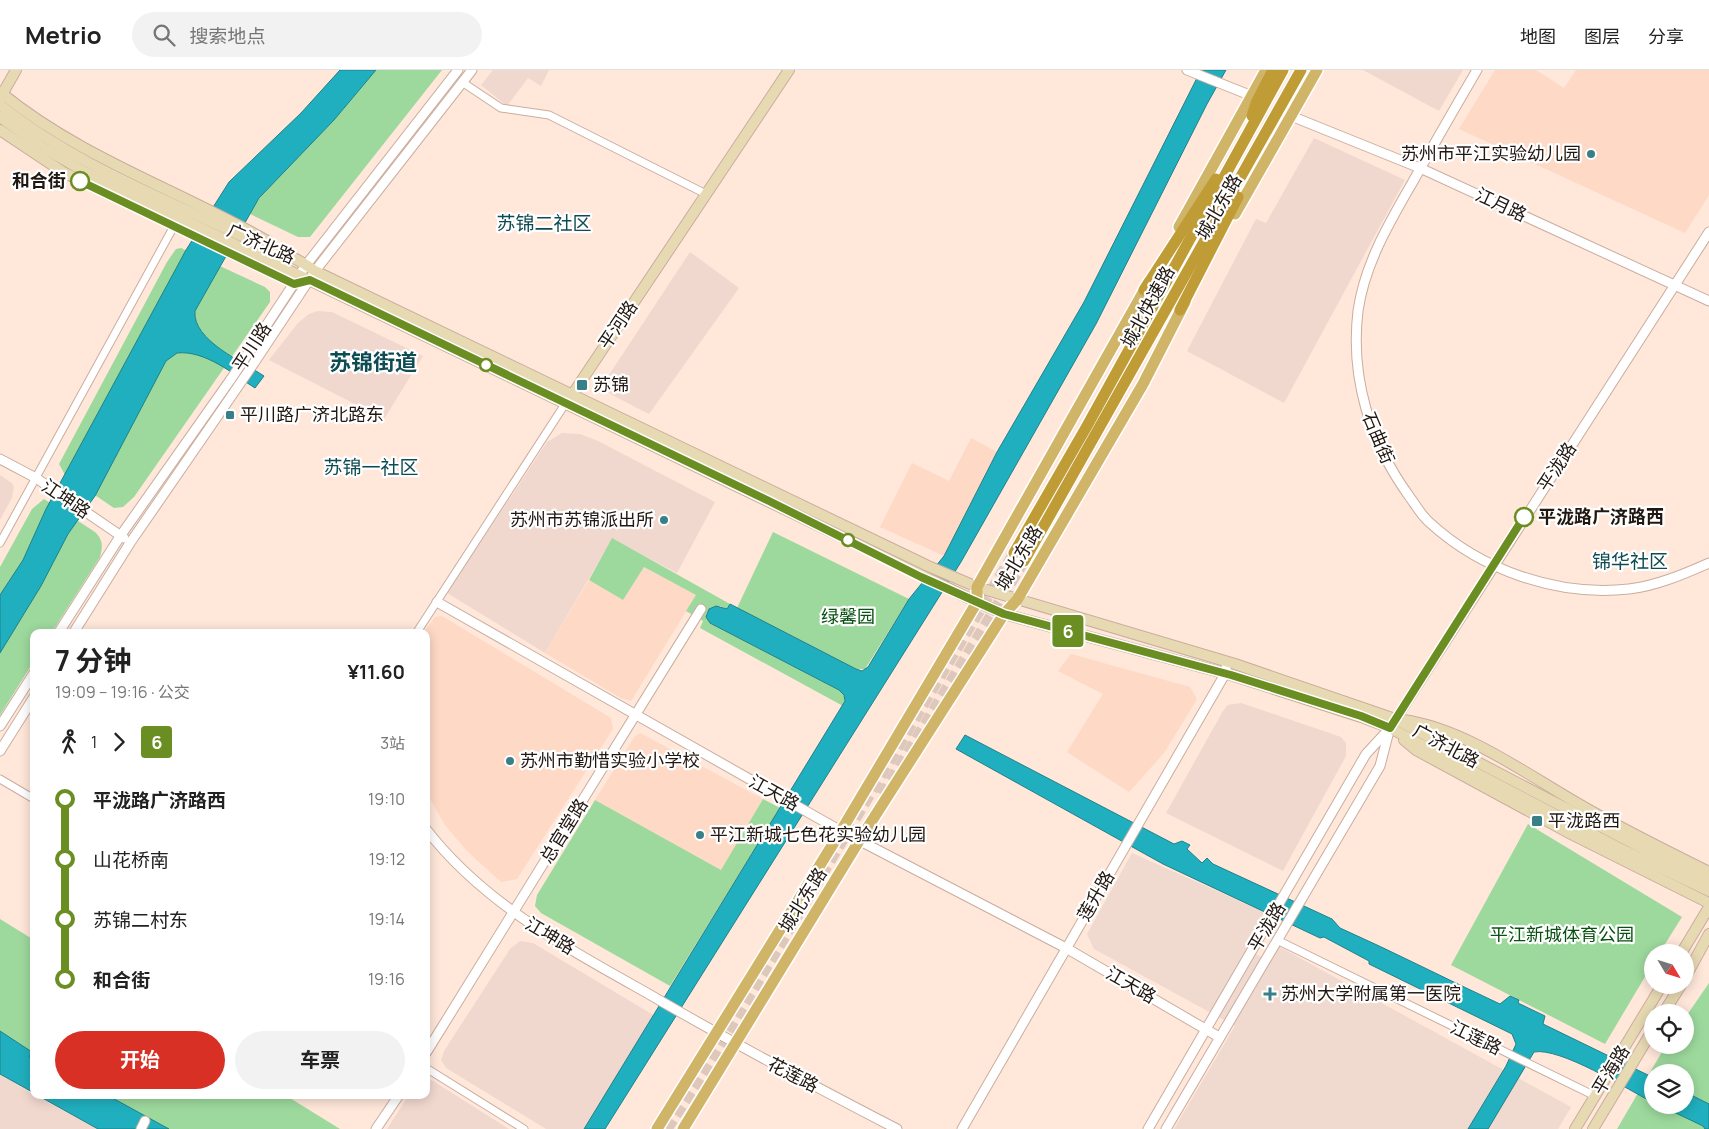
<!DOCTYPE html>
<html lang="zh">
<meta charset="utf-8">
<style>
:root{--surface:#fff;--page:#f2f2f2;--text:#222;--muted:#767676;--line:#e0e0e0;--accent:#d93025}
body{margin:0;font-family:Manrope,"Noto Sans SC",sans-serif;background:var(--page);color:var(--text);height:100vh;display:flex;flex-direction:column;font-size:19px;white-space:nowrap}
*{box-sizing:border-box;margin:0}
p{font-size:16px;color:var(--muted)}
.icon{flex:none;width:28px;height:28px;fill:none;stroke:currentColor;stroke-width:2;stroke-linecap:round;stroke-linejoin:round}
.map{position:relative;flex:1;overflow:hidden}
.side{position:absolute;left:30px;top:559px;width:400px;height:470px;display:flex;flex-direction:column;background:var(--surface);border-radius:10px;box-shadow:0 2px 12px #0003}
.side>*{flex:none}
.badge{padding:0 10px;border-radius:4px;font-size:18px;line-height:32px}
.needle{width:32px;rotate:128deg}
.fabs{position:absolute;left:1644px;top:874px;display:grid;gap:10px}
.fabs a{display:grid;place-items:center;width:50px;height:50px;border-radius:50%;background:var(--surface);box-shadow:0 2px 12px #0003;font-size:25px}
.map>.badge{position:absolute;translate:-50% -50%;box-shadow:0 0 0 2px #fff}
.legs{display:flex;align-items:center;gap:8px;height:55px;padding:0 25px;font-size:16px}
.legs p{margin-inline-start:auto}
.overview{display:flex;align-items:center;justify-content:space-between;height:85px;padding:0 25px}
h1{font-size:28px;font-weight:700;line-height:38px}
.button{display:flex;gap:10px;margin-top:auto;padding:10px 25px}
.button a{flex:1;height:58px;border-radius:30px;background:var(--accent);color:#fff;font-size:20px;font-weight:700;line-height:58px;text-align:center}
.button a+a{background:var(--page);color:var(--text)}
ul{padding:0 25px;list-style:none}
li{display:flex;align-items:center;gap:18px;height:60px;font-size:19px}
li i{display:grid;place-items:center;width:8px;height:100%;margin:0 6px;background:currentColor}
li i::after{content:'';width:12px;height:12px;margin:-6px;border:4px solid;border-radius:50%;background:var(--surface)}
li p{margin-inline-start:auto}
li:first-child i{background:linear-gradient(#0000 50%,currentColor 0)}
li:last-child i{background:linear-gradient(currentColor 50%,#0000 0)}
header{display:flex;align-items:center;gap:30px;box-sizing:border-box;height:70px;padding:0 25px;background:var(--surface);border-bottom:1px solid var(--line)}
header strong{font-size:24px}
nav{display:flex;gap:28px;margin-inline-start:auto;font-size:18px}
.search{width:350px;height:45px;background:var(--page);display:flex;align-items:center;gap:12px;box-sizing:border-box;padding:0 18px;border-radius:28px;color:var(--muted);font-size:19px}
.map>svg:first-child{display:block}
.commercial{fill:#f1d8cf}
.built{fill:#fed9c5}
.medical{fill:#f0d9ce}
.green{fill:#9dd99d;fill-rule:evenodd}
.water{fill:#20afbe;stroke:#20818a}
.lines{fill:none;stroke-linecap:round;stroke-linejoin:round}
.trunk-tunnel{stroke:#dec8bc;stroke-width:11;stroke-dasharray:11 5.5;stroke-linecap:butt}
.minor-casing{stroke:#caad9e;stroke-width:9}
.tertiary-casing{stroke:#caad9e;stroke-width:11}
.secondary-casing{stroke:#caad9e;stroke-width:12}
.primary-casing{stroke:#fff;stroke-width:14}
.trunk-casing{stroke:#fff;stroke-width:14}
.minor{stroke:#fff;stroke-width:7}
.tertiary{stroke:#fff;stroke-width:9}
.secondary{stroke:#e7dab3;stroke-width:10}
.primary{stroke:#d0b568;stroke-width:11}
.trunk{stroke:#c09c36;stroke-width:11}
.tertiary-bridge-casing{stroke:#caad9e;stroke-width:11;stroke-linecap:butt}
.tertiary-bridge{stroke:#fff;stroke-width:9}
.line-1-casing{stroke:#fff;stroke-width:11}
.line-1{stroke:#6b8e23;stroke-width:8}
.poi-dot{fill:#387f87;stroke:#fff;stroke-width:2}
.stop-1-dot{fill:#fff;stroke:#6b8e23;stroke-width:2.5}
.labels{text-anchor:middle;stroke-width:4.5;stroke-linejoin:round;paint-order:stroke}
.poi-label{font-size:18px;fill:#211711;stroke:#fff;text-anchor:start}
.stop-label{font-size:18px;font-weight:bold;fill:#211711;stroke:#fff;text-anchor:end}
.street-label{font-size:18px;fill:#211711;stroke:#fff}
.park-label{font-size:18px;fill:#095013;stroke:#fff}
.neighbourhood-label{font-size:19px;fill:#0d4c52;stroke:#fff}
.district-label{font-size:22px;font-weight:bold;fill:#0d4c52;stroke:#fff}
</style>
<header>
<strong>Metrio</strong>
<div class="search"><svg class="icon" aria-label="search" viewBox="0 0 24 24"><circle cx="10" cy="10" r="6"/><path d="M15 15l6 6"/></svg>搜索地点</div>
<nav><a>地图</a><a>图层</a><a>分享</a></nav>
</header>
<div class="map">
<svg width="1709" height="1059" viewBox="0 0 1709 1059">
<rect width="100%" height="100%" fill="#ffe7da"/>
<g class="commercial">
<path d="M493,0H549L541,16L528,8L507,36L481,15Z"/>
<path d="M1363,0H1463L1439,41Z"/>
<path d="M1314,68L1405,110L1284,333L1187,281L1256,149L1266,153Z"/>
<path d="M690,182L739,218L649,344L612,325L607,320L605,311Z"/>
<path d="M318,241L332,242L423,286L384,349L269,290L298,253L309,244Z"/>
<path d="M562,363L580,364L598,371L715,432L677,503L612,469L545,583L447,523L547,372Z"/>
<path d="M0,405L12,413L14,417L12,428L0,450Z"/>
<path d="M1241,633L1341,667L1346,673V686L1283,801L1166,743L1223,641L1228,635Z"/>
<path d="M520,871L533,873L655,946L584,1059H546L446,998L441,990L444,981L510,879Z"/>
<path d="M0,1004L34,1025L98,1059H0Z"/>
<path d="M426,1009L433,1011L509,1059H387L409,1025H426Z"/>
</g>
<g class="built">
<path d="M1495,0H1536L1564,18L1576,0H1709V125L1685,163L1459,59Z"/>
<path d="M971,368L997,382L944,486L880,457L912,393L949,411Z"/>
<path d="M644,497L696,525L631,631L621,628L545,583L589,510L623,530Z"/>
<path d="M442,546L611,648L613,659L517,809L501,812L466,780L445,755L426,722V562H424L435,547Z"/>
<path d="M1071,584L1190,617L1197,629L1164,683L1129,722L1067,682L1103,624L1058,601Z"/>
<path d="M640,663L763,729L721,800L595,730L635,666Z"/>
</g>
<path class="medical" d="M1132,783L1264,842L1245,877L1269,892L1278,876L1571,1037L1558,1059H1174L1235,956L1094,879L1087,864Z"/>
<g class="green">
<path d="M376,0H442L310,167H298L248,143L272,112L334,50Z"/>
<path d="M181,178L265,217L270,222V232L134,427L123,437L114,438L65,405L59,394L167,192L176,179Z"/>
<path d="M44,429L95,462C103,470 103,476 100,487L52,562H34V591L0,645V497L32,439Z"/>
<path d="M773,462L909,529L865,599H856L737,538Z"/>
<path d="M612,468L730,534L727,539L720,536L710,553L839,620L845,627L843,636L700,558L703,551L686,541L696,525L644,497L623,530L589,510Z"/>
<path d="M763,729L780,738L670,916L541,843L535,836L537,825L595,730L721,800Z"/>
<path d="M1528,754L1682,847L1660,882H1652V895L1605,974L1451,895Z"/>
<path d="M0,849L34,870V991L0,972Z"/>
<path d="M1709,913V1059H1617L1666,975H1685V948ZM1652,1002H1685V1035H1652Z"/>
<path d="M97,1025H285L340,1059H159Z"/>
</g>
<g class="water">
<path d="M340,0H376L334,50L259,128L195,241C192,270 243,292 264,306L255,318C233,304 205,280 177,283L166,291L95,426L68,464L41,516L0,583V525L23,490L46,439L186,180L229,112L301,43Z"/>
<path d="M1201,0H1226L1207,34L1096,254L961,492L605,1059H584L845,631L844,625L839,620L710,553L706,547L709,539L716,536L727,539L730,534L856,599L862,601L868,597L909,529L944,486L997,382L1084,232Z"/>
<path d="M965,665L1174,774L1182,771L1190,775L1187,779L1202,793L1207,788L1213,794L1332,849L1340,858C1394,882 1446,909 1500,934L1510,926L1519,930L1518,933L1545,946L1543,954L1652,1007V1032C1627,1019 1560,977 1534,982L1488,1059H1468L1506,996L1516,974L1512,964L1369,894V891L1324,867L1320,868L1163,794L956,679Z"/>
<path d="M0,961L32,982L29,987L34,990V1023L0,1004Z"/>
<path d="M1685,1022L1709,1034V1059H1705L1703,1056L1659,1035H1685Z"/>
<path d="M37,1025H107L169,1059H98Z"/>
</g>
<g class="lines">
<g class="trunk-tunnel">
<path d="M882,725L1024,491"/>
<path d="M667,1059L704,1002L1014,483"/>
</g>
<g class="minor-casing">
<g id="minor">
<path d="M462,12L501,38L549,45L706,124"/>
<path d="M0,473L174,156"/>
<path d="M417,562L567,331"/>
<path d="M0,709L34,729"/>
<path d="M1277,870L1595,1026"/>
<path d="M426,998L524,1059"/>
</g>
</g>
<g class="tertiary-casing">
<g id="tertiary">
<path d="M1187,0L1252,26"/>
<path d="M1477,0C1456,36 1435,72 1415,108C1391,150 1365,192 1358,241C1350,308 1370,372 1409,426C1415,434 1421,445 1429,452C1481,500 1557,527 1629,519C1656,516 1684,504 1709,493"/>
<path d="M1291,46L1420,98L1709,231"/>
<path d="M245,288L306,195L458,0"/>
<path d="M254,293L315,201L472,0"/>
<path d="M0,389L36,408L124,468"/>
<path d="M437,532L841,761L1066,878L1219,967"/>
<path d="M59,562L121,465L231,309"/>
<path d="M74,562L130,473L239,315"/>
<path d="M0,656L34,603"/>
<path d="M0,681L34,627"/>
<path d="M426,759C483,833 567,878 647,923C729,971 812,1015 897,1059"/>
<path d="M426,983L701,539"/>
<path d="M141,1059L145,1051"/>
<path d="M376,1059L399,1025"/>
<path d="M962,1059L1225,604L1227,592"/>
<path d="M1148,1059L1366,684L1390,658L1709,162"/>
<path d="M1166,1059L1380,696L1389,661"/>
</g>
</g>
<g class="secondary-casing">
<g id="secondary">
<path d="M0,22C82,89 179,120 269,172"/>
<path d="M0,28L16,0"/>
<path d="M0,35C70,91 153,124 233,162C262,176 288,181 315,201L928,496L977,517L1235,594L1395,649L1709,813"/>
<path d="M0,47L42,77L85,102L977,532L1004,544L1231,605L1361,647L1390,658L1619,778L1709,821"/>
<path d="M0,60L63,102L294,213L309,210"/>
<path d="M572,325L789,0"/>
<path d="M1403,650C1463,658 1525,703 1577,733C1620,758 1665,780 1709,802"/>
<path d="M1404,670L1416,680L1571,764L1709,833"/>
<path d="M1682,882L1709,837"/>
<path d="M1685,908L1709,864"/>
<path d="M1664,942L1681,915"/>
<path d="M1575,1059L1662,915"/>
<path d="M1593,1059L1652,961"/>
</g>
</g>
<g class="primary-casing">
<g id="primary">
<path d="M1235,144L1317,0"/>
<path d="M1179,157L1266,0"/>
<path d="M657,1059L841,761L977,532V517L1149,212"/>
<path d="M683,1059L859,771L1004,544L1017,530L1143,314L1185,232"/>
</g>
</g>
<g class="trunk-casing">
<g id="trunk">
<path d="M1252,46L1256,33L1273,0"/>
<path d="M1144,220L1216,109"/>
<path d="M1180,240L1238,127"/>
<path d="M1014,483L1087,356L1283,0"/>
<path d="M1024,491L1301,0"/>
</g>
</g>
<use href="#minor" class="minor"/>
<use href="#tertiary" class="tertiary"/>
<use href="#secondary" class="secondary"/>
<use href="#primary" class="primary"/>
<use href="#trunk" class="trunk"/>
<g class="tertiary-bridge-casing">
<g id="tertiary-bridge">
<path d="M231,309L245,288"/>
<path d="M239,315L254,293"/>
</g>
</g>
<use href="#tertiary-bridge" class="tertiary-bridge"/>
</g>
<g class="lines">
<g class="line-1-casing">
<path id="line-1" d="M80,111L294,214L310,210L771,432L921,507L1004,544L1231,605L1361,646L1390,658L1524,447"/>
</g>
<use href="#line-1" class="line-1"/>
</g>
<g class="poi-dot">
<circle cx="1591" cy="84" r="5"/>
<rect x="576" y="309" width="12" height="12" rx="2.5"/>
<rect x="225" y="340" width="10" height="10" rx="2.5"/>
<circle cx="664" cy="450" r="5"/>
<circle cx="510" cy="691" r="5"/>
<rect x="1531" y="745" width="12" height="12" rx="2.5"/>
<circle cx="700" cy="765" r="5"/>
<path d="M1267.5 916.5h5v5h5v5h-5v5h-5v-5h-5v-5h5z"/>
</g>
<g class="stop-1-dot">
<circle cx="80" cy="111" r="9"/>
<circle cx="486" cy="295" r="6"/>
<circle cx="1524" cy="447" r="9"/>
<circle cx="848" cy="470" r="6"/>
</g>
<g class="labels">
<g class="poi-label">
<text x="1581" y="90" text-anchor="end">苏州市平江实验幼儿园</text>
<text x="593" y="321">苏锦</text>
<text x="240" y="351">平川路广济北路东</text>
<text x="654" y="456" text-anchor="end">苏州市苏锦派出所</text>
<text x="520" y="697">苏州市勤惜实验小学校</text>
<text x="1548" y="757">平泷路西</text>
<text x="710" y="771">平江新城七色花实验幼儿园</text>
<text x="1281" y="930">苏州大学附属第一医院</text>
</g>
<g class="stop-label">
<text x="66" y="117">和合街</text>
<text x="1538" y="453" text-anchor="start">平泷路广济路西</text>
</g>
<g class="street-label">
<text transform="translate(1501 135) rotate(25)" y="6">江月路</text>
<text transform="translate(1219 137) rotate(-60)" y="6">城北东路</text>
<text transform="translate(261 174) rotate(24)" y="6">广济北路</text>
<text transform="translate(1148 237) rotate(-61)" y="6">城北快速路</text>
<text transform="translate(618 255) rotate(-56)" y="6">平河路</text>
<text transform="translate(252 277) rotate(-57)" y="6">平川路</text>
<text transform="translate(1378 368) rotate(67)" y="6">石曲街</text>
<text transform="translate(1557 397) rotate(-57)" y="6">平泷路</text>
<text transform="translate(66 429) rotate(34)" y="6">江坤路</text>
<text transform="translate(1019 488) rotate(-59)" y="6">城北东路</text>
<text transform="translate(1446 676) rotate(28)" y="6">广济北路</text>
<text transform="translate(774 723) rotate(29)" y="6">江天路</text>
<text transform="translate(564 761) rotate(-58)" y="6">总官堂路</text>
<text transform="translate(1096 826) rotate(-60)" y="6">莲升路</text>
<text transform="translate(803 830) rotate(-58)" y="6">城北东路</text>
<text transform="translate(1267 857) rotate(-59)" y="6">平泷路</text>
<text transform="translate(550 866) rotate(31)" y="6">江坤路</text>
<text transform="translate(1131 915) rotate(30)" y="6">江天路</text>
<text transform="translate(1476 968) rotate(26)" y="6">江莲路</text>
<text transform="translate(1611 1000) rotate(-59)" y="6">平海路</text>
<text transform="translate(793 1005) rotate(27)" y="6">花莲路</text>
</g>
<g class="park-label">
<text x="848" y="553">绿馨园</text>
<text x="1562" y="871">平江新城体育公园</text>
</g>
<g class="neighbourhood-label">
<text x="544" y="160">苏锦二社区</text>
<text x="371" y="404">苏锦一社区</text>
<text x="1630" y="498">锦华社区</text>
</g>
<g class="district-label">
<text x="373" y="300">苏锦街道</text>
</g>
</g>
</svg>
<div class="fabs">
<a><svg class="needle" viewBox="-14 -14 28 28"><path d="M0-13l5 13h-10z" fill="#e53935"/><path d="M0 13l5-13h-10z" fill="#767676"/></svg></a>
<a><svg class="icon" aria-label="locate" viewBox="0 0 24 24"><circle cx="12" cy="12" r="6"/><path d="M12 2v4M12 18v4M2 12h4M18 12h4"/></svg></a>
<a><svg class="icon" aria-label="layers" viewBox="0 0 24 24"><path d="M12 4l9 5-9 5-9-5zM3 14l9 5 9-5"/></svg></a>
</div>
<b class="badge" style="left:1068px;top:561px;background:#6b8e23;color:#fff">6</b>
<section class="side">
<div class="overview"><div><h1>7 分钟</h1><p>19:09 – 19:16 · 公交</p></div><b>¥11.60</b></div>
<div class="legs"><svg class="icon" aria-label="walk" viewBox="0 0 24 24"><circle cx="13" cy="4" r="2"/><path d="M13 8l-2 6 4 7M11 14l-3 7M7 12l3-4h3l4 4"/></svg>1<svg class="icon" aria-label="forward" viewBox="0 0 24 24"><path d="M9 5l7 7-7 7"/></svg><b class="badge" style="background:#6b8e23;color:#fff">6</b><p>3站</p></div>
<ul>
<li><i style="color:#6b8e23"></i><b>平泷路广济路西</b><p>19:10</p></li>
<li><i style="color:#6b8e23"></i><span>山花桥南</span><p>19:12</p></li>
<li><i style="color:#6b8e23"></i><span>苏锦二村东</span><p>19:14</p></li>
<li><i style="color:#6b8e23"></i><b>和合街</b><p>19:16</p></li>
</ul>
<div class="button"><a>开始</a><a>车票</a></div>
</section>
</div>
